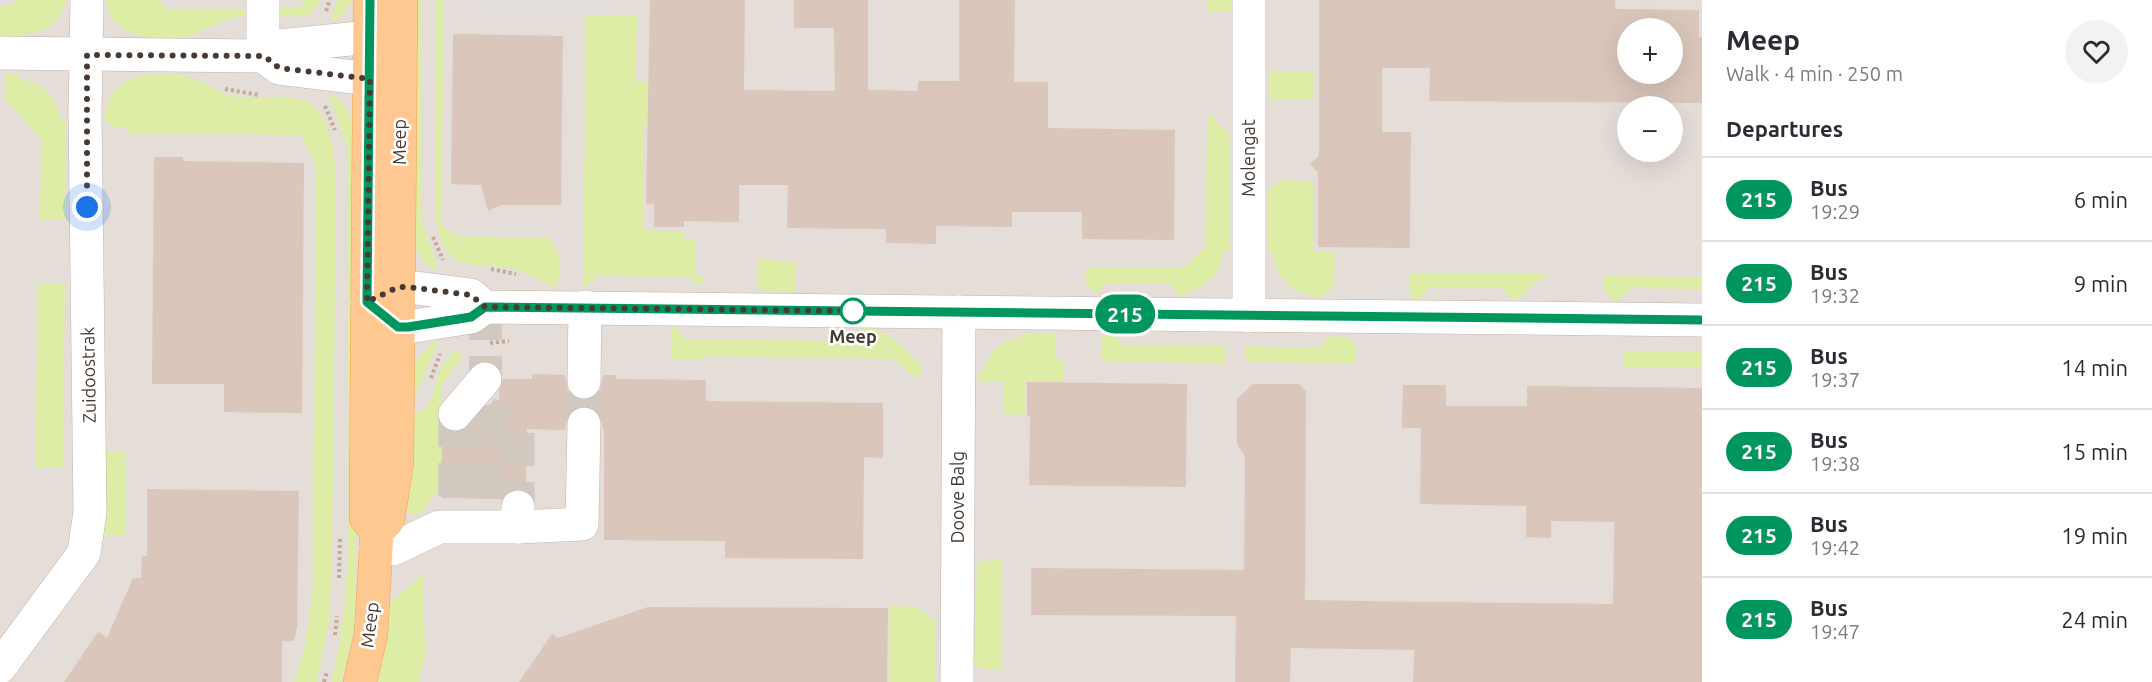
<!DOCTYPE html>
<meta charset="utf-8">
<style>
:root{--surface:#fff;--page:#f2f2f3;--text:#2b2b33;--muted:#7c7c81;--line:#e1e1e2}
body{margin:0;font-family:Ubuntu,sans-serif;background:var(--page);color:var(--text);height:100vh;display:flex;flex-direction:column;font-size:22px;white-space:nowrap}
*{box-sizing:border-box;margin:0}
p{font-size:20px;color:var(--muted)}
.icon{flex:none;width:33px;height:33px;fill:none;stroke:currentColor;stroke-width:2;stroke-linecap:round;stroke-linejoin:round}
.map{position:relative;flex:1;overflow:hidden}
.drawer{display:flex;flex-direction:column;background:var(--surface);width:450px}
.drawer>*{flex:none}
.badge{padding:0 12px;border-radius:20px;font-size:21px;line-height:39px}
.fabs{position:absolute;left:1617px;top:18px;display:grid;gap:12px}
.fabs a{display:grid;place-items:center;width:66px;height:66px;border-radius:50%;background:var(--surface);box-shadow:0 6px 24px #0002;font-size:30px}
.you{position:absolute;width:30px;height:30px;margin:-15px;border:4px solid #fff;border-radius:50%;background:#1a73e8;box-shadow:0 0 0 9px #1a73e833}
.map>.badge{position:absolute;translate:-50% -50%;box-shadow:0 0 0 3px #fff}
h2{padding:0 24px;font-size:22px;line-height:54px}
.round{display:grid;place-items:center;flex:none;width:63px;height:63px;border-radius:32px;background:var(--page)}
.overview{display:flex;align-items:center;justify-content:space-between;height:102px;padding:0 24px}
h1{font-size:28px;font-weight:600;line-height:45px}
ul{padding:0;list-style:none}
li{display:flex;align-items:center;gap:18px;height:84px;padding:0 24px;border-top:2px solid var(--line)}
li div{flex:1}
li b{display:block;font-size:22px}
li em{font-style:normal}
li .badge{min-width:66px;font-weight:700;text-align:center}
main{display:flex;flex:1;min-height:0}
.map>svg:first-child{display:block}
.industrial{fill:#e5ddd8;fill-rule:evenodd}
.green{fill:#ddeda6}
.parking{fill:#e4dfdc}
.building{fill:#dac6ba;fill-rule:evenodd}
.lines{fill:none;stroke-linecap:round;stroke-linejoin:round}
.minor-tunnel{stroke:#d1c8c0;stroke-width:33;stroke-dasharray:33 16;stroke-linecap:butt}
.minor-casing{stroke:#c3b3a8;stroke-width:34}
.major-casing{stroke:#f2a053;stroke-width:34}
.path{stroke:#c4a994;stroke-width:4;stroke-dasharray:3 3;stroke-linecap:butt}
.minor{stroke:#fff;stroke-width:33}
.major{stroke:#ffc891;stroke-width:33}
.line-casing{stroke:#fff;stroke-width:14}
.line{stroke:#00965e;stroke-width:9}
.walk{stroke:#463a32;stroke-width:6;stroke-dasharray:0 10.8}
.stop-dot{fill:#fff;stroke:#00965e;stroke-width:3}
.labels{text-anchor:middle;stroke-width:5;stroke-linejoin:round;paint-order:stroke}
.street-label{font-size:18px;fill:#463a32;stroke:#fff}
.stop-label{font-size:18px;font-weight:bold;fill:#463a32;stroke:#fff}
</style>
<main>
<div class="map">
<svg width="1702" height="682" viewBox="0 0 1702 682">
<rect width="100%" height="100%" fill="#f4ebe3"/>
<path class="industrial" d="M0,0H1702V682H0ZM1628,28H1672V74H1628ZM1628,106H1672V152H1628Z"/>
<g class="green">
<path d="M16,0H66C59,34 29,36 0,36V5H11Z"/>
<path d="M106,0H158L165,6L166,9H246V16C225,17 209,29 189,36C180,39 171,38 161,38C135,38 110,29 106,0Z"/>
<path d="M304,0H321L309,15L277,17V7H300Z"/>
<path d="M337,0H353L342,15L333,22L331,19Z"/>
<path d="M409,0H422L421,207C422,231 434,248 437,270L435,271L423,260L412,242Z"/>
<path d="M436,0H444L441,225L457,236L548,238C562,249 561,272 557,287C542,284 529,273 514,269C499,265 484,267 468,264C443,260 437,231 435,210Z"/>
<rect x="1208" y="0" width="24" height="11"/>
<path d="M586,16H637L636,81L732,83L720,127L644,126L643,230L684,232V240H696L695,275L703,276V282L699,286L689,277L598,276L583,288Z"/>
<path d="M1269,71L1313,72V99H1269Z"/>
<path d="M19,73L20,79C42,82 57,96 60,119L66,120L65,220H40L41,139L5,99L6,74Z"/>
<path d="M145,75C158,75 173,73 186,76C203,80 216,92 233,96C255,101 279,95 301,100C333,107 336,163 336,188L332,571L329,622L317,682H294L304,651L313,587L316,167L301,135L127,133L126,128H115L104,119C106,94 121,79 145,75Z"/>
<path d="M329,93L341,101L356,126L351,401L347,397L348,149L329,97Z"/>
<path d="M1207,116H1212L1230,136L1229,251H1223C1221,272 1210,287 1188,291L1187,296H1180L1169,283H1107L1098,293H1095L1085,282V273L1092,267L1183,268L1206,247Z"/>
<path d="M1281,180L1313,181L1314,251H1335L1334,285L1321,298C1295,296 1275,278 1272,252H1267L1268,191Z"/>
<path d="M757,259L796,262L795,292L757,290Z"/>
<path d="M1410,273H1547L1518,299H1513L1501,287H1430L1419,299H1414L1410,293Z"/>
<path d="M1603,276L1702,277V289L1631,288L1620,300L1615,301L1603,290Z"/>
<path d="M38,284H65L63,467H35Z"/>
<path d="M672,328H676L685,339L845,341C849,338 855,331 860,329C881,322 907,352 921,365V375L912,376L895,359L706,356L705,360L672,359Z"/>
<path d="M1021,333L1056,334V358L1064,359V381H1025V415L1004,414V381H978L979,372L984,371C987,354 1002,339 1020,338Z"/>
<path d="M1102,335H1113L1124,346L1223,345L1225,348V363L1119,362L1102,360Z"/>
<path d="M1331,336L1347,337L1356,345V363L1246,362V346L1319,348Z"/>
<path d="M435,342H438L413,401C411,370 409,362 435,342Z"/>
<path d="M460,351L461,359L442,384L441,487L420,514H409L404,508L413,415C417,413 423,411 426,407C439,392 435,356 460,351Z"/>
<path d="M1623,351L1702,352V368L1623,367Z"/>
<path d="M350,415H357L356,605L353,635L342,682H331C353,597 348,507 348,420Z"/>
<path d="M103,451L126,452L125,536H101Z"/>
<path d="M1002,560L1001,669L983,670L974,664L977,561Z"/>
<path d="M423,574L425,655L419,682H377L385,647L390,602Z"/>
<path d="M890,606L918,607L936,621L935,682H889Z"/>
</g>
<rect class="parking" x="473" y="0" width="137" height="16"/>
<g class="building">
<path d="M650,0H745L744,90L835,91L834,28H794V0H868V90L918,91V81H959V0H1015L1014,82H1048V128L1175,130L1174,240L1082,239V212H1012V227L936,226V244L886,243V229L787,228L788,185H739V222L684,221V227H654V204H646Z"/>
<path d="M1319,0H1615V9L1699,10V37H1702V103L1429,101L1430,68H1382V132H1411L1410,248L1318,247V173L1310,164L1319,156ZM1628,28H1672V74H1628Z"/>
<path d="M453,34L563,36L561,205H501L488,211L481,185L451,184Z"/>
<path d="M154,157H183V161L304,163L302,413L224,412V384H152Z"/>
<path d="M532,374L565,375L568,392L574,398L583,401L593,399L600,392L603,375H616V379L706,380V401L883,403V458L864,457L863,559L725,558V541L604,540V430H603L600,414L593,408L585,405L576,407L568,414L565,430L527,429L526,490L517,488L509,491L501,499L441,498L442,427L451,432L462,431L469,426L484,409H499V392L503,379H532Z"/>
<path d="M1027,382L1187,384L1186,487L1029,485L1030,416H1027Z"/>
<path d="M1253,384H1299L1306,391L1305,600L1419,602L1613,604L1614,522L1551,521V538L1526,537V506L1420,504L1421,428H1402L1403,385H1446V406H1527V386L1702,388V682H1413L1414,650L1291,648L1290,682H1235L1236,616L1031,615V568L1244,570L1245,456L1237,445V399Z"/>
<path d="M147,489L299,491L297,627L294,641H282V682H64L98,632L107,638L133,578H141L142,556H147Z"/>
<path d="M648,607L888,608L887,682H519L552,634L558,638Z"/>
</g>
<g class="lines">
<g class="minor-tunnel">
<path d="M485,307L486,413C497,419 507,420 518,427V507"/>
<path d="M486,413V507"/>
<path d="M455,414V505"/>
<path d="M584,424V382"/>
</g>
<g class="minor-casing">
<g id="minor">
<path d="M263,0V56"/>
<path d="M1249,0V316"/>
<path d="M0,53L263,56L279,68L370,79L400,59L370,37L279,46L263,56"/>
<path d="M485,307L471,295L408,287H398L367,302L398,327H408L471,317L485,307L1702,320"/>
<path d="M584,382L585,307"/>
<path d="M455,414L485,379"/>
<path d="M518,527L582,524L584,424"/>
<path d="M376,548L393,549L439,527H518V507"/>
<path d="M0,667L84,553L90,512L85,113L87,0"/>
<path d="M957,682L959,312"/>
</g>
</g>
<g class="major-casing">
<g id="major">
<path d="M377,531L388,520L397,462L401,0"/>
<path d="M360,682L371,634L377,531L366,518V496L370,0"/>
</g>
</g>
<g class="path">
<path d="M326,11L330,0"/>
<path d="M225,89L259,95"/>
<path d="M325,106L335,130"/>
<path d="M433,237L443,260"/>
<path d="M491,269L516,274"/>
<path d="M490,343L509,341"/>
<path d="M431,378L440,354"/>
<path d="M339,578L340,538"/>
<path d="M335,635L337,616"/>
<path d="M324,682L327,672"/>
</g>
<use href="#minor" class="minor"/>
<use href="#major" class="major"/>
</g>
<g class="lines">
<g class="line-casing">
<path id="line" d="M370,0L367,302L398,327H408L471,317L485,307L1702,320"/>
</g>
<use href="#line" class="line"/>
<path class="walk" d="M87,207V55L264,56L279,68L370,79L367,302L398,287H408L471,295L485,307L853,311"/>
</g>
<circle class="stop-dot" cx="853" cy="311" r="12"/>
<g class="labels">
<g class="street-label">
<text transform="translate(400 142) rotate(-90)" y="6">Meep</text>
<text transform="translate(1249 158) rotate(-90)" y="6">Molengat</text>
<text transform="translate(89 375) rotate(-91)" y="6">Zuidoostrak</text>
<text transform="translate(958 497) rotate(-90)" y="6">Doove Balg</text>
<text transform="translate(370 625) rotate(-83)" y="6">Meep</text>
</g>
<g class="stop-label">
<text x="853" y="343">Meep</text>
</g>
</g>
</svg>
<div class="fabs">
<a>+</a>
<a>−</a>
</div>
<div class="you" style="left:87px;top:207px"></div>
<b class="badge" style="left:1125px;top:314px;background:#00965e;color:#fff">215</b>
</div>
<section class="drawer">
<div class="overview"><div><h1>Meep</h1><p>Walk · 4 min · 250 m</p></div><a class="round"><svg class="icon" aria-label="heart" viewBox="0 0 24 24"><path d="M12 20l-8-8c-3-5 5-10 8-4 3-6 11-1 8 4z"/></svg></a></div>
<h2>Departures</h2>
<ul>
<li><span class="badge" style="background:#00965e;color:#fff">215</span><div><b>Bus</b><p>19:29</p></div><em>6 min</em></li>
<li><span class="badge" style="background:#00965e;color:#fff">215</span><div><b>Bus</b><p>19:32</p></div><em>9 min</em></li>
<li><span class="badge" style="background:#00965e;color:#fff">215</span><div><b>Bus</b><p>19:37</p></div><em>14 min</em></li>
<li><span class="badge" style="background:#00965e;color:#fff">215</span><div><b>Bus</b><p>19:38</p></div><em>15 min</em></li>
<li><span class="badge" style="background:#00965e;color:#fff">215</span><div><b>Bus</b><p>19:42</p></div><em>19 min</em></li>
<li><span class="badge" style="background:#00965e;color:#fff">215</span><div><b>Bus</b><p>19:47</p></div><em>24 min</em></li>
</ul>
</section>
</main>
